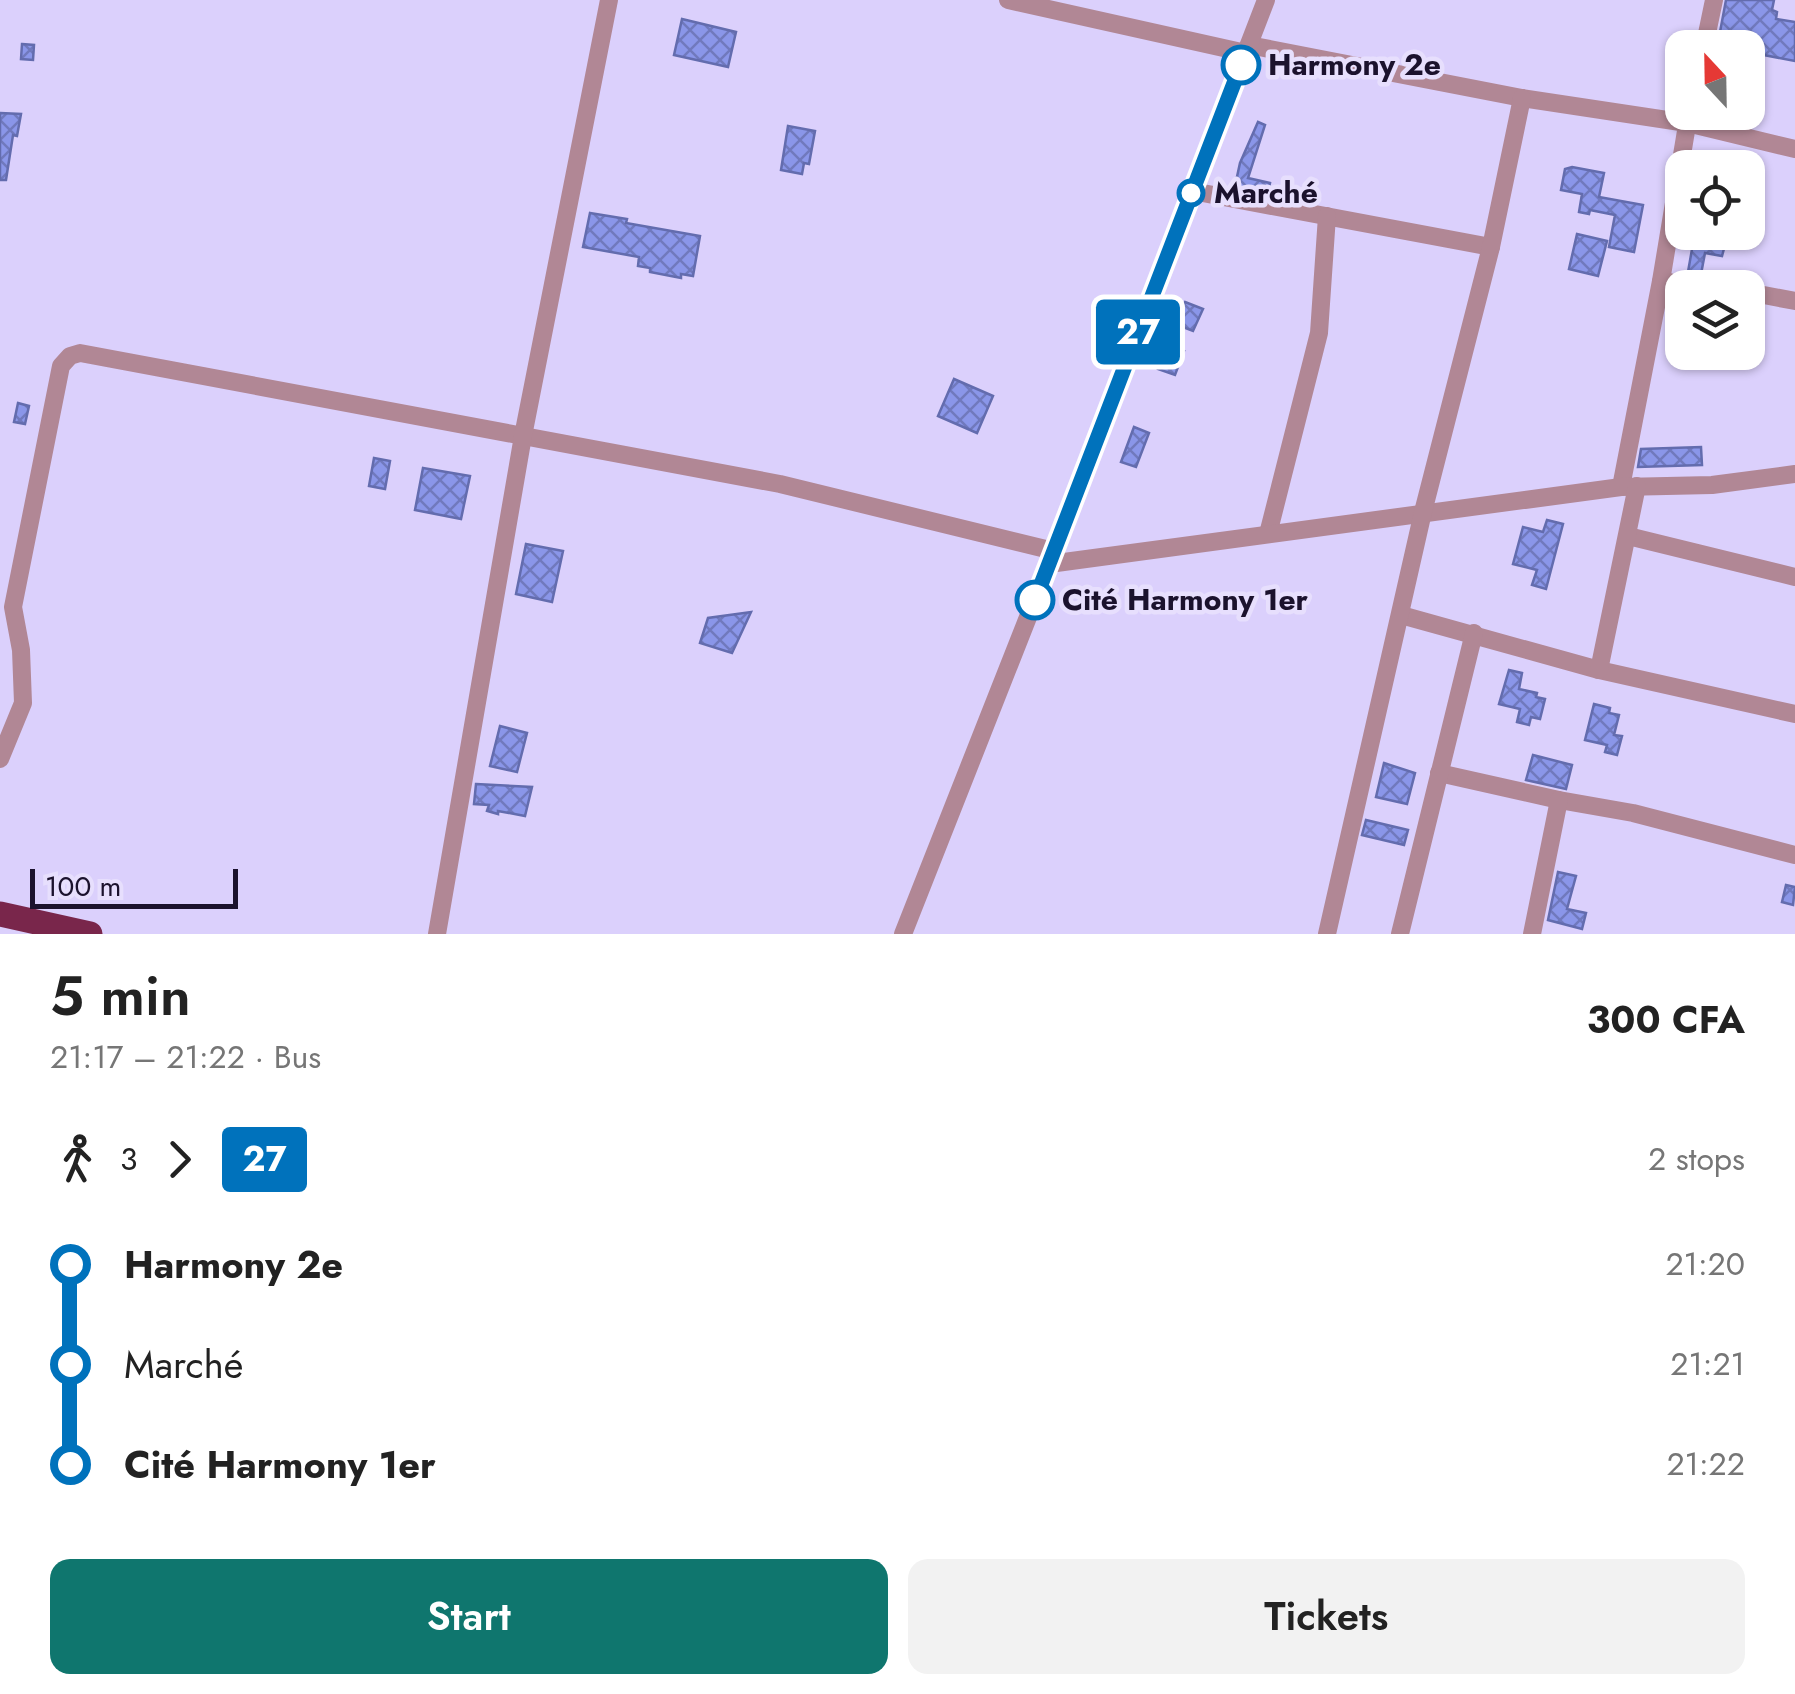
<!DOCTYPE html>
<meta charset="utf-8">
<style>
:root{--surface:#fff;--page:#f2f2f2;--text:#222;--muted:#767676;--accent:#0f766e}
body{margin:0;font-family:Jost,sans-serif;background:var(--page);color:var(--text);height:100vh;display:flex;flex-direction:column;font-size:38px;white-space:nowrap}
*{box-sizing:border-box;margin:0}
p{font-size:32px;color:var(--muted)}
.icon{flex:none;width:55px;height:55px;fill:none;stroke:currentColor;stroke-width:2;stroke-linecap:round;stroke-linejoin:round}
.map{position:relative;height:934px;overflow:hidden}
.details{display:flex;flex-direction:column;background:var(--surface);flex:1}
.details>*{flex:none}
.badge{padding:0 20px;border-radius:8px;font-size:35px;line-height:65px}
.needle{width:65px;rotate:338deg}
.buttons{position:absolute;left:1665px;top:30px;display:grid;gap:20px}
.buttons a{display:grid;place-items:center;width:100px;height:100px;border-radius:20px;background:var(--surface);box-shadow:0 2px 8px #0004;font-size:50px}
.scale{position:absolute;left:30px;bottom:25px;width:208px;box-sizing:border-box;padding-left:10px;border:5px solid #1b122d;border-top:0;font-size:28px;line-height:35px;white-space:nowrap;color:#1b122d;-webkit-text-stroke:8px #e7dffd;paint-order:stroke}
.map>.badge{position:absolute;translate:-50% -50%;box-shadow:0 0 0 5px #fff}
.legs{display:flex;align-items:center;gap:15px;height:110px;padding:0 50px;font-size:32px}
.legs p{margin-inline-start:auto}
.summary{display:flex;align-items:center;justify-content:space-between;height:170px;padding:0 50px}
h1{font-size:55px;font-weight:600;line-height:75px}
.primary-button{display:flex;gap:20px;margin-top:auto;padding:20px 50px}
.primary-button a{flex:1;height:115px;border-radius:20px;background:var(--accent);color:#fff;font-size:40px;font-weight:600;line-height:115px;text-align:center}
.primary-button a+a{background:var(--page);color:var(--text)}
ul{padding:0 50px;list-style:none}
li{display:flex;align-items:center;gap:35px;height:100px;font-size:38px}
li i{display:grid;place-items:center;width:15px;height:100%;margin:0 12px;background:currentColor}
li i::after{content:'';width:25px;height:25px;margin:-12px;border:8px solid;border-radius:50%;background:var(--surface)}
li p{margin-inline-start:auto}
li:first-child i{background:linear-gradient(#0000 50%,currentColor 0)}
li:last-child i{background:linear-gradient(currentColor 50%,#0000 0)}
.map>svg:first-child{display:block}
.building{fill:url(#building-cross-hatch);stroke:#636cae;stroke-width:2.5}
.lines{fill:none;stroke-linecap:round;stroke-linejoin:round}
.minor{stroke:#b18795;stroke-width:18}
.highway{stroke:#79264b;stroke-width:25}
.line-1-casing{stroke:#fff;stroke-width:22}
.line-1{stroke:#0072bc;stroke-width:15}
.stop-1-dot{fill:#fff;stroke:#0072bc;stroke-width:5}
.labels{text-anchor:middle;stroke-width:9;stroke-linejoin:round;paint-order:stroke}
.stop-label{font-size:30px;font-weight:bold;fill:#1b122d;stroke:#e7dffd;text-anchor:start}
</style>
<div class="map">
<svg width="1795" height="934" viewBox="0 0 1795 934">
<defs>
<pattern id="building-cross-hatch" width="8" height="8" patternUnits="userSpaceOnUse" patternTransform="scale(2.5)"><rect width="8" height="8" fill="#8a96e9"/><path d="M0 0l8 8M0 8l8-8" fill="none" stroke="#7079bd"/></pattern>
</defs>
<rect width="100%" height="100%" fill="#dbd0fc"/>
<g class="building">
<path d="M1726,0H1774L1772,10L1777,12L1776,19L1795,22V61L1748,52V48H1717Z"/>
<path d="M682,19L736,32L728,67L674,55Z"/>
<path d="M22,44L34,45L33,60L21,59Z"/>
<path d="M0,113L21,114L17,136L13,135L6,180H0Z"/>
<path d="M1258,122L1265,125L1248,178L1270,183L1268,193L1235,186L1240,163Z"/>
<path d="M788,126L815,131L809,164L804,163L802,174L781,170Z"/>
<path d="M1572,167L1604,173L1599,197L1643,205L1634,252L1609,247L1615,215L1590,210L1589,214L1579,212L1582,194L1561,190L1565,169Z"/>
<path d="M590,213L627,219L626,223L700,236L693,276L681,274V278L650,272V268L638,266L639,257L583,247Z"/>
<path d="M1695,232H1722L1720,244L1725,245L1722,256L1705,253L1701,274L1688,272Z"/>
<path d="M1577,234L1607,241L1598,276L1569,269Z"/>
<path d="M1185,302L1203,309L1193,331L1175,324Z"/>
<path d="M1168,344L1184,351L1175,375L1158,369Z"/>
<path d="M954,379L993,396L977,433L938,416Z"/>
<path d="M18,403L29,406L25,424L14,422Z"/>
<path d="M1134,427L1149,433L1136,467L1121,462Z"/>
<path d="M1701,447L1702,465L1638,467L1641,449Z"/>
<path d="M374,458L390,461L385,489L369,486Z"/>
<path d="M423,468L470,476L461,519L415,510Z"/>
<path d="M1547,520L1563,524L1546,589L1532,585L1537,570L1513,564L1523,527L1543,532Z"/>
<path d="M526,544L563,551L552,602L516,594Z"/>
<path d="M751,612L732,653L700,643L708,618Z"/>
<path d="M1509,670L1522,673L1519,689L1537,693L1536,697L1545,699L1540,719L1531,717L1529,725L1517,722L1520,709L1499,704Z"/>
<path d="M1594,704L1610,708L1609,713L1619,715L1614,735L1622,736L1617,755L1605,752L1607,745L1585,740Z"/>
<path d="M500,726L527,733L517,772L490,766Z"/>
<path d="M1533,755L1572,765L1566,789L1526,780Z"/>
<path d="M1384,763L1415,773L1407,804L1376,797Z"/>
<path d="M476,784L532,787L525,816L498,811V814L487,811L489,805L474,804Z"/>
<path d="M1366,820L1408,830L1404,845L1362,835Z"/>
<path d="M1558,872L1576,876L1567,909L1586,913L1582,929L1548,920Z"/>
<path d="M1786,885L1795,887L1793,905L1782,902Z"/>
</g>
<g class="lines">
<g class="minor">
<path d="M1008,0L1246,53"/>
<path d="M1249,45L1522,98L1687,123L1795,149"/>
<path d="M1704,48L1714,0"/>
<path d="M1192,191L1491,247"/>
<path d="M1661,281L1709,288"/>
<path d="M1748,292L1795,301"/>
<path d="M1621,487L1661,281L1689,113"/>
<path d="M1268,534L1319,333L1327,216"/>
<path d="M1628,536L1795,577"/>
<path d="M1049,564L1621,487L1712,485L1795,474"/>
<path d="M1401,615L1599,670L1795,714"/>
<path d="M1599,670L1637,486"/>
<path d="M0,759L23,703L21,650L13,607L61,366L70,356L80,353L780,484L1054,551"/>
<path d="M1439,773L1559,800L1633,813L1795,855"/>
<path d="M437,934L523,436L609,0"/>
<path d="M903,934L1049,564L1266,0"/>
<path d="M1327,934L1423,512L1491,247L1522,98"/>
<path d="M1400,934L1474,633"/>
<path d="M1532,934L1559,800"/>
</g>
<path class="highway" d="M0,914L90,934"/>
</g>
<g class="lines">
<g class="line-1-casing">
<path id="line-1" d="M1035,600L1241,65"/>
</g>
<use href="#line-1" class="line-1"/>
</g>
<g class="stop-1-dot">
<circle cx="1241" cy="65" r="18"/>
<circle cx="1191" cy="193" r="12"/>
<circle cx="1035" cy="600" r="18"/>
</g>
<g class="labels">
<g class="stop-label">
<text x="1268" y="75">Harmony 2e</text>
<text x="1214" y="203">Marché</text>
<text x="1062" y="610">Cité Harmony 1er</text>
</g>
</g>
</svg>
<div class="buttons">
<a><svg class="needle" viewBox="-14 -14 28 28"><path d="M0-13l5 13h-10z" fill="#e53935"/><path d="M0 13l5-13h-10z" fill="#767676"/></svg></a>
<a><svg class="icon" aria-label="locate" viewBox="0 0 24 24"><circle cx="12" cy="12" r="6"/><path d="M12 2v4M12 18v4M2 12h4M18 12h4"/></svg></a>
<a><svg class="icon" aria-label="layers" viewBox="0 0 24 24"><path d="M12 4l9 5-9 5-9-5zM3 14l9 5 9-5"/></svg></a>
</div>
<div class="scale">100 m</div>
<b class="badge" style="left:1138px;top:332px;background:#0072bc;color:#fff">27</b>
</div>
<section class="details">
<div class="summary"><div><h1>5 min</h1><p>21:17 – 21:22 · Bus</p></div><b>300 CFA</b></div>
<div class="legs"><svg class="icon" aria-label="walk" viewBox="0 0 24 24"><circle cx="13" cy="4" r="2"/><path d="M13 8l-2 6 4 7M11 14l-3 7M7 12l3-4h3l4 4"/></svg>3<svg class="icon" aria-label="forward" viewBox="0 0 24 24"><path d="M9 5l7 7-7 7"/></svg><b class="badge" style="background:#0072bc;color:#fff">27</b><p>2 stops</p></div>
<ul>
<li><i style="color:#0072bc"></i><b>Harmony 2e</b><p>21:20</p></li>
<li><i style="color:#0072bc"></i><span>Marché</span><p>21:21</p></li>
<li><i style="color:#0072bc"></i><b>Cité Harmony 1er</b><p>21:22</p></li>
</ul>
<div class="primary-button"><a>Start</a><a>Tickets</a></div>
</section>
